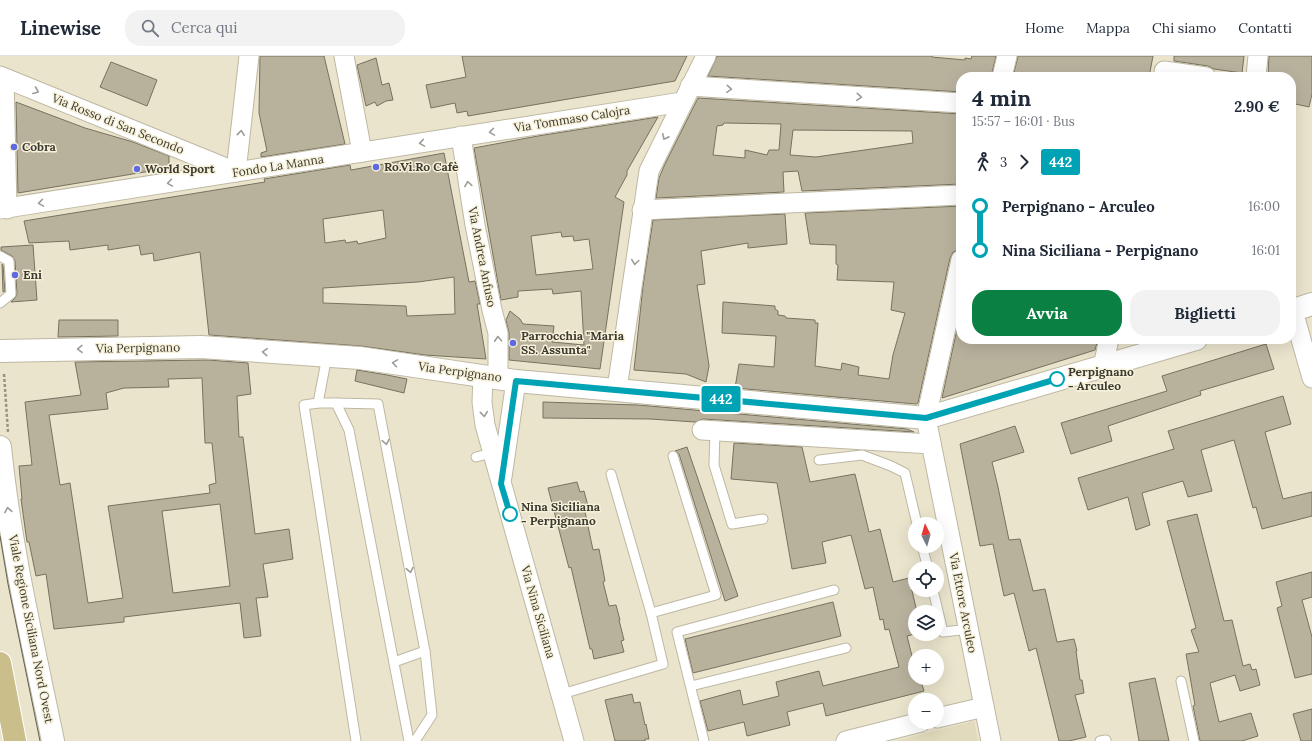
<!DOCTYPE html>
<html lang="it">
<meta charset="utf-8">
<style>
:root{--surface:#fff;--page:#f2f2f3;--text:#1f2937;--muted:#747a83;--line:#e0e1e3;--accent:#0b8043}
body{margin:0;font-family:Lora,serif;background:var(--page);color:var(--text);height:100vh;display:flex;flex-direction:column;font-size:15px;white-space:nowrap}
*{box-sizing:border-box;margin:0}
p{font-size:13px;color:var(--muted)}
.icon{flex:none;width:22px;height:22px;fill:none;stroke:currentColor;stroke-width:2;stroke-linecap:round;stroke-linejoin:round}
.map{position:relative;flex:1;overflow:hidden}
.panel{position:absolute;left:956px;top:16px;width:340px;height:272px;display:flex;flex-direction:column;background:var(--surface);border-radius:16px;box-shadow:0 4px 16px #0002}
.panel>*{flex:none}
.badge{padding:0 8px;border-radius:3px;font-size:14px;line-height:26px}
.needle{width:26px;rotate:355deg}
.controls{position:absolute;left:908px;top:461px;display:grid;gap:8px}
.controls a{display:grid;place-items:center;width:36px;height:36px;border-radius:50%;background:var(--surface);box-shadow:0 4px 16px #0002;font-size:20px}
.map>.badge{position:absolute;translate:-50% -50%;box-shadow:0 0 0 2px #fff}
.legs{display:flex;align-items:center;gap:6px;height:44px;padding:0 16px;font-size:13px}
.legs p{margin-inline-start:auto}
.head{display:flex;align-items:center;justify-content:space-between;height:68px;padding:0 16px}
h1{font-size:22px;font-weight:800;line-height:30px}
.button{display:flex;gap:8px;margin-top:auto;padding:8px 16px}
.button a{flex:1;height:46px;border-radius:16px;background:var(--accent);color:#fff;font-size:16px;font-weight:800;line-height:46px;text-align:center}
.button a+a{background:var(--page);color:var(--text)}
ul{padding:0 16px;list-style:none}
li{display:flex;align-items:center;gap:14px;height:44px;font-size:15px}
li i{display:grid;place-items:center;width:6px;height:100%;margin:0 5px;background:currentColor}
li i::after{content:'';width:10px;height:10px;margin:-5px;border:3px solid;border-radius:50%;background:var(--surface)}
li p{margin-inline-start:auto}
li:first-child i{background:linear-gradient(#0000 50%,currentColor 0)}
li:last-child i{background:linear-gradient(currentColor 50%,#0000 0)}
header{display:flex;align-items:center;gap:24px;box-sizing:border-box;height:56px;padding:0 20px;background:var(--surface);border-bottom:1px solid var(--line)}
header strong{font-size:19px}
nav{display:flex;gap:22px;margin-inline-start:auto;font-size:14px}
.search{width:280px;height:36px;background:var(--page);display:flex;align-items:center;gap:10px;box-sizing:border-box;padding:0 14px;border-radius:16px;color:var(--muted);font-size:15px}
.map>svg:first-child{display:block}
.built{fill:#e2dabc}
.building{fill:#b8b29d;stroke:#77725e;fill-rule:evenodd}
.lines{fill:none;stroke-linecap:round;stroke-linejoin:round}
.service-casing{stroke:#beb8a3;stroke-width:11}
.minor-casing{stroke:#beb8a3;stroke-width:21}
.tertiary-casing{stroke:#beb8a3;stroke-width:24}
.primary-casing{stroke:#fff;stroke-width:24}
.path{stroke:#979382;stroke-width:2.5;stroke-dasharray:3 2;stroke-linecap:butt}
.service{stroke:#fff;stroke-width:9}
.minor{stroke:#fff;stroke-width:19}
.tertiary{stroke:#fff;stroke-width:22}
.primary{stroke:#cabe8b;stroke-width:22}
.tram{stroke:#625f53;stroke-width:1}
.oneway{stroke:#9e9c98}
.line-1-casing{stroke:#fff;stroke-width:9}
.line-1{stroke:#00a3b4;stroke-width:6}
.poi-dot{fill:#5e6ae2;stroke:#f7f1da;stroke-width:1.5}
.stop-1-dot{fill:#fff;stroke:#00a3b4;stroke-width:2}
.labels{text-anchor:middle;stroke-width:3;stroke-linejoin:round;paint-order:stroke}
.street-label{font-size:12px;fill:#3c3a31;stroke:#f7f1da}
.poi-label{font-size:12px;font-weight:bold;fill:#3c3a31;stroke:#f7f1da;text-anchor:start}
.stop-label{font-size:12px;font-weight:bold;fill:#3c3a31;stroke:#f7f1da;text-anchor:start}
</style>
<header>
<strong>Linewise</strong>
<div class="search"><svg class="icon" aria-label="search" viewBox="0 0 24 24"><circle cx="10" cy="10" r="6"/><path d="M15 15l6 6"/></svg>Cerca qui</div>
<nav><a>Home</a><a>Mappa</a><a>Chi siamo</a><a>Contatti</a></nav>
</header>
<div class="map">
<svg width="1312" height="685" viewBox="0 0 1312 685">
<rect width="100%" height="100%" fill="#eae4cd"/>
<path class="built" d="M974,665L978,685H896Z"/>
<g class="building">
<path d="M260,0H324L345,88L261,101V97L267,95L259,57Z"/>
<path d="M462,0H687L675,25L468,60L467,55L457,57L455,47L431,52L426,29L466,21Z"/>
<path d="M717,0H932V1L965,4V2L971,3L972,0H996L991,21H961V36L708,20Z"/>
<path d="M1018,0H1153L1149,21H1013Z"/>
<path d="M1174,0H1244L1242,17L1214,13L1208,10L1174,5Z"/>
<path d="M1269,0H1312V38L1309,51L1291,47V21H1268Z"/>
<path d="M376,2L382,29L389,27L393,44L386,45L377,50L375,46L366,50L357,9Z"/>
<path d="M111,6L157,24L147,50L100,31Z"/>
<path d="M698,42L961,58V128L802,135L798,115L783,116L784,136L656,142L659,122L665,108ZM724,67L781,68L779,94H769L767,99L745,94V102L713,99L717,70L723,69ZM793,74L912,75L913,87L816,101L790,99Z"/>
<path d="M16,46L85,72L133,86L169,100V112L18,137Z"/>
<path d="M658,61L627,115V119L615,141L624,146L600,313L509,304V277L506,264L510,255L520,263L523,268L554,270L552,286L584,289L581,235L553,238L552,233L518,235V241L501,244L474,92L538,80ZM561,176L562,181L573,180L574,185L589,183L593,213L536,219L531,180Z"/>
<path d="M444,97L469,226L475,225L480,248H477L486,303L425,299L361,290L209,279L200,196L154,205L153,197L141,199L139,189L108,194V189L70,194L69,185L29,187L24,165L265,126L264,123L350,109L351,114ZM383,154L386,182L358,188L357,185L346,187L345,184L325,187L323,163ZM454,221L455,258L407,260L406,250L323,247V232L418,226Z"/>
<path d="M961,150V158L958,172L961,173V193L953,196L950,202L918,347L916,348L735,332L739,308L774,311L776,280L722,277L723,246L775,250V253L778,255V259L785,260L786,262L815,264V267H818L815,310L841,314L842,307L859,311L858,319L889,323L893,299L905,257L891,254L894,226L837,224L838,209L836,208V189L810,188L805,157Z"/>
<path d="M785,158L787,188L748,192V187L701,195L705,228L697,229L709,310L706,326L686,318L634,314L643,230L653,164Z"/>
<path d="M33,189L37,244L11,246L15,242L17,238L15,205L12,200L1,194V191Z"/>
<path d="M2,208L3,209L5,235L3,236Z"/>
<path d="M961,255V283H1098L1095,294L942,342Z"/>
<path d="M59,264H118V280L58,281Z"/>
<path d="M1266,288L1274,313L1200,335L1201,339L1108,370L1112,385L1071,398L1061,367L1167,335L1162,320Z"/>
<path d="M208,304L248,307L251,338L237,340L239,381H243L255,478L289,473L293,503L263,508L268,541L256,542L261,580L244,582L240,547L124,561V566L54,573L46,518L36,520L29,486H27L21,443H22L19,410L32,409L25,346L81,339L75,306ZM202,322L205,387H212L216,427L209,429L210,437L108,450L123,542L88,547L70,427L60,429L49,359L108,353L106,337L124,332L169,331L168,323ZM220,448L230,530L173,537L162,455Z"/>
<path d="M357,314L387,319L407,323L404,337L355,325Z"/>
<path d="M1283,340L1291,368L1265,376L1283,443L1312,436V460L1262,473L1256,451L1253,452L1234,384L1201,394L1212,435L1188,441L1183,425L1142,437L1150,469L1136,474L1128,441L1088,454L1078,422L1174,393L1168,375Z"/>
<path d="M543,346L638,349L907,373L914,376L703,363L695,366L650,363L543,362Z"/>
<path d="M1015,370L1024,396L992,406L998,431L1009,484L1020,483L1033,535L1045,533L1057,586L1074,583L1077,595H1076L1080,624H1082L1084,637L1075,639L1086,681L1069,685H1059L1036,592L1029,595L1014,537L1004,540L993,488L980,490L960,388Z"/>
<path d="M734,387L802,391L810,426L855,418L869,476L880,473L893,526L909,522L917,556H915V578L907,580L915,612V622H920L924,635L826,660L823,647L787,656L790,669L747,680L744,666L708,675L700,645L740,634L743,649L779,640L776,626L819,615L823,630L899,611L889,573L885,574L883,563L880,564L873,531L865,533L851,479L822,486L826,507L792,513L777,427L731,423Z"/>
<path d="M687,391L738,540L725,545L679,398L675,395Z"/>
<path d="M577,426L580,436L584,435L588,450L584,451L593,494L599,493L605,525L603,526L609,550L616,549L620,564H619L624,584L621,585L624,596L594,603L592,593H590L571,511L569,512L548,432Z"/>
<path d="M1197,458L1224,565L1232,564L1243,610L1250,608L1252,614L1256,613L1260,629L1240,635L1235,619L1210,627L1219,666L1251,657L1258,680L1242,685H1200L1193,650L1195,649L1186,598L1199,596L1191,574L1196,572L1167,465Z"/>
<path d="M1312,516V541L1302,544L1312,581V618L1295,622L1277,552L1282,550L1276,526Z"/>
<path d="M833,546L841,580L693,617L685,583Z"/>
<path d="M1155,622L1169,685H1139L1129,627Z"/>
<path d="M632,638L634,647L640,646L645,669L646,668L649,683H645V685H615L605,644Z"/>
<path d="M1312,653V685H1301L1293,658Z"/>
</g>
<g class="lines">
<g class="service-casing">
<g id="service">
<path d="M0,200L9,205L11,238L0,247"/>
<path d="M318,347L327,300"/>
<path d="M336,347L378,348L425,595L432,659L415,685"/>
<path d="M715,375L714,409L732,468L763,463"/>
<path d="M476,401L492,397"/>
<path d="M819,404L862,399L891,410L905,417L917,468"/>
<path d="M922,490L928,512"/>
<path d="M933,534L943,576L969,573"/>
<path d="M651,557L716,539L673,400"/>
<path d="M394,606L425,595"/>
<path d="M1181,625L1194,685"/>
<path d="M691,630L846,592"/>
<path d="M562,638L663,608L651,557L611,418"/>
<path d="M356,685L304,349L318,347H336L349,374L409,685"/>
<path d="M704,685L677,576L834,534"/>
<path d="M1100,685L1106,684V685"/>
</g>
</g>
<g class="minor-casing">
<g id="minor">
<path d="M344,0L362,96"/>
<path d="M1164,15L1206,21"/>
<path d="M0,20L236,116L249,0"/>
<path d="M1002,21L1007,0"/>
<path d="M1256,21L1258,0"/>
<path d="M4,22L7,153"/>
<path d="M690,30L961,47"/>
<path d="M461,80L475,169L492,254L498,277V322"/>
<path d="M0,153L682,46"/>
<path d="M642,154L961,139"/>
<path d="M961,204L926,362L991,685"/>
<path d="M1293,255L1312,322"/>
<path d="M1103,310L1109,283"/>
<path d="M483,320L482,346L485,369L574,685"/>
<path d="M617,333L649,115L706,0"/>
<path d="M702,374L931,388"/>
<path d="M502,421L516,325"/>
<path d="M937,662L984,651"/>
<path d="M846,685L921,666"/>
</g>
</g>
<g class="tertiary-casing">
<g id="tertiary">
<path d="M1291,255L1312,248"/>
<path d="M0,295L201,291L360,302L516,325L926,362L1196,283"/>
<path d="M0,391C10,490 33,588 53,685"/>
</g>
</g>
<g class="primary-casing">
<path id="primary" d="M0,607L15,685"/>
</g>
<path class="path" d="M4,318L8,376"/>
<use href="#service" class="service"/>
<use href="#minor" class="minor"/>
<use href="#tertiary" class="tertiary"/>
<use href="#primary" class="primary"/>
<path class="tram" d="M0,480L8,528L40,685"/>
</g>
<defs><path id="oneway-chevron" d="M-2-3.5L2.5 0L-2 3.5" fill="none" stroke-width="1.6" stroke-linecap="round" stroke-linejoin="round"/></defs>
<g class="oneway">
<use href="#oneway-chevron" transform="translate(729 33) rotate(4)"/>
<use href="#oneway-chevron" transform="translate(36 35) rotate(22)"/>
<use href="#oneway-chevron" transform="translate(859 41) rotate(4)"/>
<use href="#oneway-chevron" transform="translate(492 76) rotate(171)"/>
<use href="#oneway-chevron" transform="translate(241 77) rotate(-84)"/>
<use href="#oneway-chevron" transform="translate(665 81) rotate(116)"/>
<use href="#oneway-chevron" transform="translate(422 87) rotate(171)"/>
<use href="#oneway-chevron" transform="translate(170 127) rotate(171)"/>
<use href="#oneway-chevron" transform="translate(468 128) rotate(-99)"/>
<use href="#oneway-chevron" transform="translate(41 147) rotate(171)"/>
<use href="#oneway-chevron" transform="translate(635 206) rotate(98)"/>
<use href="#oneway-chevron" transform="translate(498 283) rotate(-93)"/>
<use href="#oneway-chevron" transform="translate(80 293) rotate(179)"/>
<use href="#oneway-chevron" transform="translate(265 296) rotate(-176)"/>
<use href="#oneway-chevron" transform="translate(395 307) rotate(-171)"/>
<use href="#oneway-chevron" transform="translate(484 358) rotate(84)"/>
<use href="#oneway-chevron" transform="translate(386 386) rotate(79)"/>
<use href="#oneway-chevron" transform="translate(8 454) rotate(-100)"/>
<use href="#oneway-chevron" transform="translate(410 514) rotate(79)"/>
</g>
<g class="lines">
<g class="line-1-casing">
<path id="line-1" d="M510,458L501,428L516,325L926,362L1057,323"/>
</g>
<use href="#line-1" class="line-1"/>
</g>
<g class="poi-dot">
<circle cx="14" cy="91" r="4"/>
<circle cx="376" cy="111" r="4"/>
<circle cx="137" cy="113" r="4"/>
<circle cx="15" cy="219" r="4"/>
<circle cx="513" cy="287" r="4"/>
</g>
<g class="stop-1-dot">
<circle cx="1057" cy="323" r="7"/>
<circle cx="510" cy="458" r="7"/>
</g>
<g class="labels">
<g class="street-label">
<text transform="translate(572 63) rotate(-9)" y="4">Via Tommaso Calojra</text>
<text transform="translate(118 68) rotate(22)" y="4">Via Rosso di San Secondo</text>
<text transform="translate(278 110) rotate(-9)" y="4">Fondo La Manna</text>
<text transform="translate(482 201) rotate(79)" y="4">Via Andrea Anfuso</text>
<text transform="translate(138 292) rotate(-1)" y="4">Via Perpignano</text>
<text transform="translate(460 316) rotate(8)" y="4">Via Perpignano</text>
<text transform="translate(963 547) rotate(79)" y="4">Via Ettore Arculeo</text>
<text transform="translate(538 556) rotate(74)" y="4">Via Nina Siciliana</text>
<text transform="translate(31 573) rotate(79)" y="4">Viale Regione Siciliana Nord Ovest</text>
</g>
<g class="poi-label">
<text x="22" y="95">Cobra</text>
<text x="384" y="115">Ro.Vi.Ro Cafè</text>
<text x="145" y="117">World Sport</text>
<text x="23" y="223">Eni</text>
<text x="521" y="284">Parrocchia "Maria<tspan x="521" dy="14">SS. Assunta"</tspan></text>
</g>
<g class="stop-label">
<text x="1068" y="320">Perpignano<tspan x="1068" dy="14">- Arculeo</tspan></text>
<text x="521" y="455">Nina Siciliana<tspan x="521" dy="14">- Perpignano</tspan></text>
</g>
</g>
</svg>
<div class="controls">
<a><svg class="needle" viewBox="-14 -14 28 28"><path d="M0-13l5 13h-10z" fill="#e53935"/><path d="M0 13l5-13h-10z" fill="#747a83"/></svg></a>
<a><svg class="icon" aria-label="locate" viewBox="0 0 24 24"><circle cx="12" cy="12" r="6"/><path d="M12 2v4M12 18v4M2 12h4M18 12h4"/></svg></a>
<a><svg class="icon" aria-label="layers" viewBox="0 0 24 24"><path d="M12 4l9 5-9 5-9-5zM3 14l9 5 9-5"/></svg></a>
<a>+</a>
<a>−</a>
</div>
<b class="badge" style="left:721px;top:343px;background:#00a3b4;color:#fff">442</b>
<section class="panel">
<div class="head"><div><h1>4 min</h1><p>15:57 – 16:01 · Bus</p></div><b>2.90 €</b></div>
<div class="legs"><svg class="icon" aria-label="walk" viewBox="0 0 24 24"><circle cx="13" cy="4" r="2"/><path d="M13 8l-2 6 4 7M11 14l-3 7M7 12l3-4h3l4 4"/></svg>3<svg class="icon" aria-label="forward" viewBox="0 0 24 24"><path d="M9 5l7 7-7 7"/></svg><b class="badge" style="background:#00a3b4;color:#fff">442</b></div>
<ul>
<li><i style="color:#00a3b4"></i><b>Perpignano - Arculeo</b><p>16:00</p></li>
<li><i style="color:#00a3b4"></i><b>Nina Siciliana - Perpignano</b><p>16:01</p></li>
</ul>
<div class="button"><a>Avvia</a><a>Biglietti</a></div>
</section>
</div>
